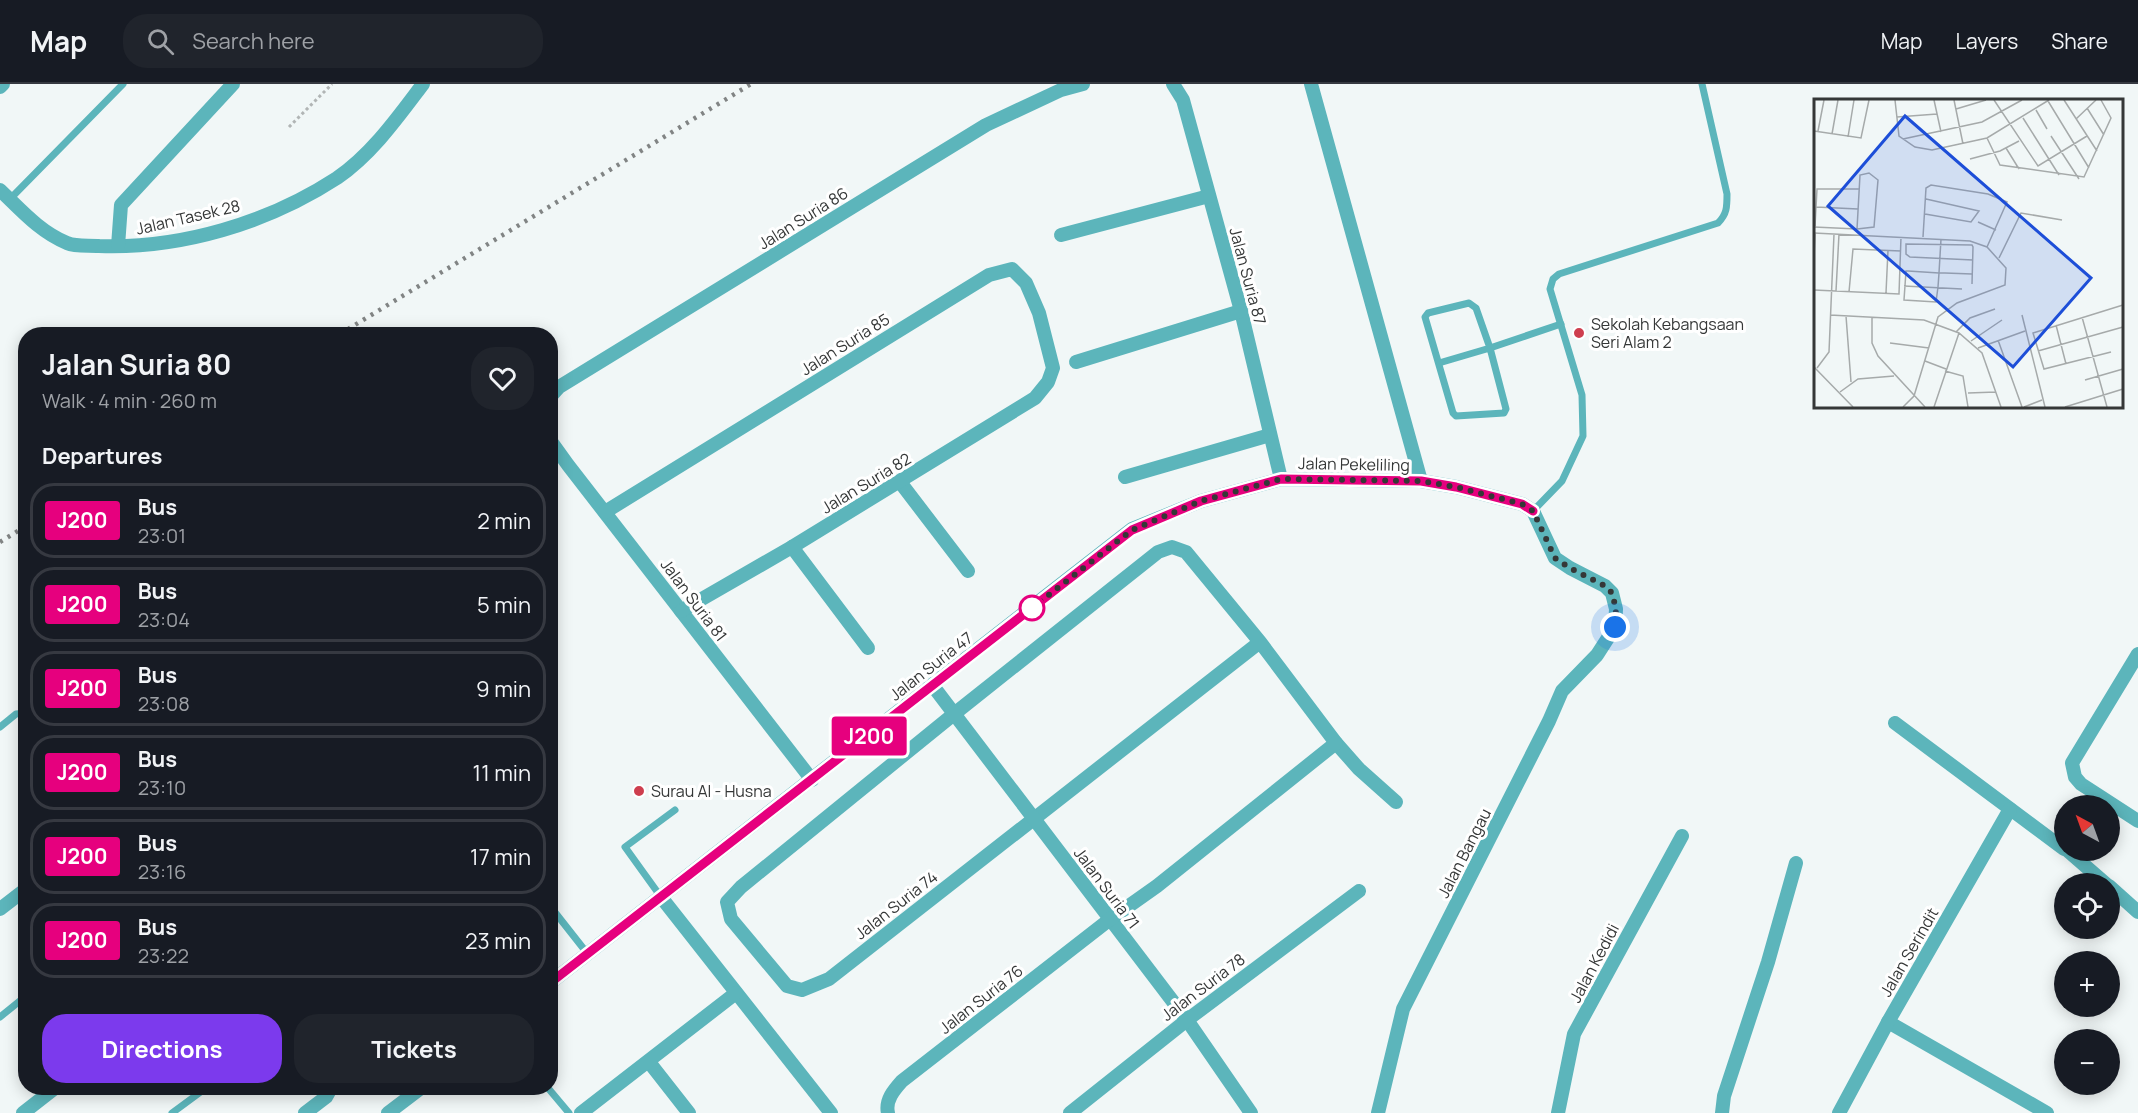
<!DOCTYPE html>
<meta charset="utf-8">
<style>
:root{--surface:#171b24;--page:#20242c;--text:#f1f3f6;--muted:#9ea1a6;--line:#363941;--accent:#7c3aed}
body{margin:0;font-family:Manrope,sans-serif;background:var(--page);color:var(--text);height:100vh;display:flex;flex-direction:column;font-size:22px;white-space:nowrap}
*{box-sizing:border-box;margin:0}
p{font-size:20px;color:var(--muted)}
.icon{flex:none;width:33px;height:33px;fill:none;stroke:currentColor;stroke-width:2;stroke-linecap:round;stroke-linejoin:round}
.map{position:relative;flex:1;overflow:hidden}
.details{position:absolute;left:18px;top:243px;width:540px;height:768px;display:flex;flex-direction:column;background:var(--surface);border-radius:24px;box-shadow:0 3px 15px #0003}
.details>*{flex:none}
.badge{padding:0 12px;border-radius:4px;font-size:21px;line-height:39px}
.needle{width:39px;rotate:319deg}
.tools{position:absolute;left:2054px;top:711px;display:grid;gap:12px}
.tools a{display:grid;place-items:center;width:66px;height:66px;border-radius:50%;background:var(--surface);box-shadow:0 3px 15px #0003;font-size:30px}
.you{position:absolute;width:30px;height:30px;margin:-15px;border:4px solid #fff;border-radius:50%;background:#1a73e8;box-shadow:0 0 0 9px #1a73e833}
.map>.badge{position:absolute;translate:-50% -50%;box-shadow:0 0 0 3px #fff}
h2{padding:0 24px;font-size:22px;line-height:54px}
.round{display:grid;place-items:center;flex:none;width:63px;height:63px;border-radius:24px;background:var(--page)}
.headline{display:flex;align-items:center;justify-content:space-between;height:102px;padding:0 24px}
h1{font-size:28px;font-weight:700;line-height:45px}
.cta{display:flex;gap:12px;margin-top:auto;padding:12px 24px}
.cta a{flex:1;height:69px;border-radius:24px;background:var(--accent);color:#fff;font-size:24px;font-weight:700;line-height:69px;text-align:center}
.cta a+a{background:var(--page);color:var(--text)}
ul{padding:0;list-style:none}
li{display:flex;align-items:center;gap:18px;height:75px;margin:0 12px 9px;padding:0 12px;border:3px solid var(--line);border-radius:24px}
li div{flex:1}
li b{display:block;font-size:22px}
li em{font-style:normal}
li .badge{min-width:66px;font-weight:700;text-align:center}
header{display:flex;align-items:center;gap:36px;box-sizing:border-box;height:84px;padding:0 30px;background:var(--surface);border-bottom:2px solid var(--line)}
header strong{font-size:28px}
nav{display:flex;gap:33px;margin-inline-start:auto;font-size:21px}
.search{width:420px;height:54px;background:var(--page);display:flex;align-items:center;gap:15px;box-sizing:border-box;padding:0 21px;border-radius:24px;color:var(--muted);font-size:22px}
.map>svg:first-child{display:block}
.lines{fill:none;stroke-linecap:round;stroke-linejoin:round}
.path{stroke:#b1b5b5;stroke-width:3;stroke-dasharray:3 3;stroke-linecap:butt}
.service{stroke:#5cb5bb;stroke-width:7}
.minor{stroke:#5cb5bb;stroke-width:14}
.rail{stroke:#818484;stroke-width:4.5;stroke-dasharray:3 6;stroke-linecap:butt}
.line-casing{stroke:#fff;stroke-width:14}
.line{stroke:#e6007e;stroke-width:9}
.walk{stroke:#353737;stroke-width:6;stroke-dasharray:0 10.8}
.poi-dot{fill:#ce3e4e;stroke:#fff;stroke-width:2}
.stop-dot{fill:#fff;stroke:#e6007e;stroke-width:3}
.labels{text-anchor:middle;stroke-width:6;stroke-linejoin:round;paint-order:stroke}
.street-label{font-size:16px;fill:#353737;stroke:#fff}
.poi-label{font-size:16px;fill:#353737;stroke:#fff;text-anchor:start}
.inset-road{fill:none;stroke:#a6aaaa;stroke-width:1.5}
.view{fill:#1d4ed8;fill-opacity:0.15;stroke:#1d4ed8;stroke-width:3}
.inset-edge{fill:none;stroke:#353737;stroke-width:3}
</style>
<header>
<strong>Map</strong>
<div class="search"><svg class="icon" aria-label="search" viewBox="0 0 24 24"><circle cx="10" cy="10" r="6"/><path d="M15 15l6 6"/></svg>Search here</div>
<nav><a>Map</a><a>Layers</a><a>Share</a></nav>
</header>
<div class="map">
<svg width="2138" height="1029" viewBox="0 0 2138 1029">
<rect width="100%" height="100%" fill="#f1f7f7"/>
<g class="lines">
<path class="path" d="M289,43L332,0"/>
<g class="service">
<path d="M10,115L123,0"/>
<path d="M1439,279L1490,264L1506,325L1504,329L1456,332L1453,329L1425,233L1428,229L1469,219L1476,224L1490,264L1561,240"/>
<path d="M1533,427L1562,397L1583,352L1582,311L1550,205L1553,195L1559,190L1718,139C1727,130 1727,123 1727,110L1702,0"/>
<path d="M0,643L16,630L26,629"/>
<path d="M661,813L625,763L675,726"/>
<path d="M550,822L587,869"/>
<path d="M0,933L26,912"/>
<path d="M548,1004L569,1029"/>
<path d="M172,1029L206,1004"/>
</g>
<g class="minor">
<path d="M1173,0L1183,16L1241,227L1281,395"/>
<path d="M1311,0L1421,397"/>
<path d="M0,3L3,0"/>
<path d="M0,106C21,126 40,148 67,159C76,163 89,161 99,162C181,165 268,139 337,94C372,70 398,33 423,0"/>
<path d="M1061,151L1209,112"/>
<path d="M118,162L121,121L233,0"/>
<path d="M1076,278L1241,227"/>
<path d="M550,313L559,303L986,41L1061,6L1083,0"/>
<path d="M550,356L568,381L812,696"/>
<path d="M1125,393L1270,351"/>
<path d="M900,398L968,487"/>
<path d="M605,428L989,191L1012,185L1026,199L1039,229L1053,284L1048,298L1035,314L792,463L681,527"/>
<path d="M792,463L868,564"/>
<path d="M1260,558L829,895L802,906L787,902L731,835L727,818L741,803L954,630L1158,468L1172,463L1186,468L1260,558L1336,659L1359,685L1396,718"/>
<path d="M2138,570L2072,679L2075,693L2081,700L2138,737"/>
<path d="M933,602L1187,936L1251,1029"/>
<path d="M1895,639L2064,765"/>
<path d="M2067,766L2106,800"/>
<path d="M2109,802L2138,828"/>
<path d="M661,813L831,1029"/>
<path d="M0,825L26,805"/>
<path d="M550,899L1132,445L1201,417L1281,395L1421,397L1456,403L1522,420L1533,427L1555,474L1570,484L1605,502L1612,509L1616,525L1615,543L1597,571L1562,607L1549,637L1403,925L1378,1029"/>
<path d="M1888,938L2047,1029"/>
<path d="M649,978L689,1029"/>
<path d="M23,1029L55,1004"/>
<path d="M305,1029L326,1013L331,1004"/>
<path d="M388,1029L421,1004"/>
<path d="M581,1029L736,909"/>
<path d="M888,1029C885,1016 894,1006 902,997L1109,836L1157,802L1336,659"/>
<path d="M1070,1029L1187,936L1359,807"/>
<path d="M1558,1029L1574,950L1682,752"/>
<path d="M1722,1029L1724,1012L1768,878L1796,779"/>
<path d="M1839,1029L1888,938L2010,725"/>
</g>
<g class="rail">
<path d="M340,250L751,0"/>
<path d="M0,458L26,442"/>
</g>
</g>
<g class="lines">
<g class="line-casing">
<path id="line" d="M550,899L1132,446L1201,417L1281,395L1421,397L1456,403L1522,420L1533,427"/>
</g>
<use href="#line" class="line"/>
<path class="walk" d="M1032,524L1132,446L1201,417L1281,395L1421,397L1456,403L1522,420L1533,427L1555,474L1570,484L1605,502L1612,509L1616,525L1615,543"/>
</g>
<g class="poi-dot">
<circle cx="1579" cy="249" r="6"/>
<circle cx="639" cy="707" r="6"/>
</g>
<circle class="stop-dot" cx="1032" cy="524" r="12"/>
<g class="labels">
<g class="street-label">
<text transform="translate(188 133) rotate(-13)" y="6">Jalan Tasek 28</text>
<text transform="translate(803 134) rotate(-32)" y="6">Jalan Suria 86</text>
<text transform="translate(1248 192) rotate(75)" y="6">Jalan Suria 87</text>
<text transform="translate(845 260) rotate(-32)" y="6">Jalan Suria 85</text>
<text transform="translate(1354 380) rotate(1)" y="6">Jalan Pekeliling</text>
<text transform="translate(866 399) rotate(-31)" y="6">Jalan Suria 82</text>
<text transform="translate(694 516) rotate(53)" y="6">Jalan Suria 81</text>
<text transform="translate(931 582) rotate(-38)" y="6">Jalan Suria 47</text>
<text transform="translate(1464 769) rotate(-63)" y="6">Jalan Bangau</text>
<text transform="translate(1107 804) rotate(53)" y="6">Jalan Suria 71</text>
<text transform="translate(896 821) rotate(-38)" y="6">Jalan Suria 74</text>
<text transform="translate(1909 868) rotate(-60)" y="6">Jalan Serindit</text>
<text transform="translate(1594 879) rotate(-62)" y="6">Jalan Kedidi</text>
<text transform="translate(1203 903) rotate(-37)" y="6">Jalan Suria 78</text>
<text transform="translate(981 915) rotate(-38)" y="6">Jalan Suria 76</text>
</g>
<g class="poi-label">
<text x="1591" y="246">Sekolah Kebangsaan<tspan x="1591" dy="18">Seri Alam 2</tspan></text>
<text x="651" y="713">Surau Al - Husna</text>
</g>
</g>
<g transform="translate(1814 15)">
<rect width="309" height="309" fill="#f1f7f7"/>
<path class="inset-road" d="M81,1L85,37L101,48L118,51L173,39L235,1M120,1L127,33M140,1L149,45M180,1L224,67L273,37M250,1L283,52M234,2L275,69M273,9L290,36M142,10L172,1M222,11L233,30M83,18L123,15M209,19L245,76M262,20L282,1M0,32L47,39L55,1M4,32L10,1M18,35L24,1M237,37L265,80M34,38L40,1M173,39L186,66L270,78L297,19L287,1M89,40L168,23L208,1M192,49L205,70M156,60L186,52L205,42M2,108L44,110M111,115L157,123L165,112L112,100M164,123L182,131M1,127L3,90H45M0,128L43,130L60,128L64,81L55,74L46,76L43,130M0,134L156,142L173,148L192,169L191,186L143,204L124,218L100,297L89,308M109,138L112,89L117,86L174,95L193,103L173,148M127,140L125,174L124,188L122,203L90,201L92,172H94L125,174H131L158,175M0,159L1,134M185,159L207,114L248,121M158,185L159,148L158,146L92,145V155L96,158L159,161M90,187L148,190M0,191L85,195L87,138M22,192L25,135M35,193L39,150L87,152M72,194L74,151M16,216L110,221L145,234L168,254L187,308M208,216L231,308M32,217L37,283M268,218L293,308M58,219V244L64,257L111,308M242,226L252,265M142,233L156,219L181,210M184,241L208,308M157,242L188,221M76,244L115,249M164,249L211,232M224,252L309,228M297,253L230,270L219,234L309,206M111,262L132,270M0,268L39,308M3,269L15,253L20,135M131,272L149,277L154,308M271,281L309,270M26,293L44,280L80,277M154,294L182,293M120,308L145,234M210,308L228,301M251,308L309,290"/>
<path class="view" d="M91,17L277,179L199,268L14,107Z"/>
<rect width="309" height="309" class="inset-edge"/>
</g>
</svg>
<div class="tools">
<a><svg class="needle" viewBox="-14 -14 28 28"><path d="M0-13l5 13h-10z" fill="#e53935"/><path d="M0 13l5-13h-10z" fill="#9ea1a6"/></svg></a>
<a><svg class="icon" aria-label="locate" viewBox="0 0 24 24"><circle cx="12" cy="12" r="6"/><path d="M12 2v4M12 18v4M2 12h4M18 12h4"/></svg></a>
<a>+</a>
<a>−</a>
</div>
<div class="you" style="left:1615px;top:543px"></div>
<b class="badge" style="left:869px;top:652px;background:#e6007e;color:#fff">J200</b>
<section class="details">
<div class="headline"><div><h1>Jalan Suria 80</h1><p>Walk · 4 min · 260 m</p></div><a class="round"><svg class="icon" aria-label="heart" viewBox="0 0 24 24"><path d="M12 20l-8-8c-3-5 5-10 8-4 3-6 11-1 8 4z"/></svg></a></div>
<h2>Departures</h2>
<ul>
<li><span class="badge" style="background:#e6007e;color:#fff">J200</span><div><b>Bus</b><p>23:01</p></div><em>2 min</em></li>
<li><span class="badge" style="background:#e6007e;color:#fff">J200</span><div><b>Bus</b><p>23:04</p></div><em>5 min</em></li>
<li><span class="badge" style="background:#e6007e;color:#fff">J200</span><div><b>Bus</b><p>23:08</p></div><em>9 min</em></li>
<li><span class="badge" style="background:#e6007e;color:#fff">J200</span><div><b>Bus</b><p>23:10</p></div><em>11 min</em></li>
<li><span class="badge" style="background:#e6007e;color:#fff">J200</span><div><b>Bus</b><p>23:16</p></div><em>17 min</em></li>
<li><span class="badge" style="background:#e6007e;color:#fff">J200</span><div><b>Bus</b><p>23:22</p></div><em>23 min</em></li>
</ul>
<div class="cta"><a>Directions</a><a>Tickets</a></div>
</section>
</div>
